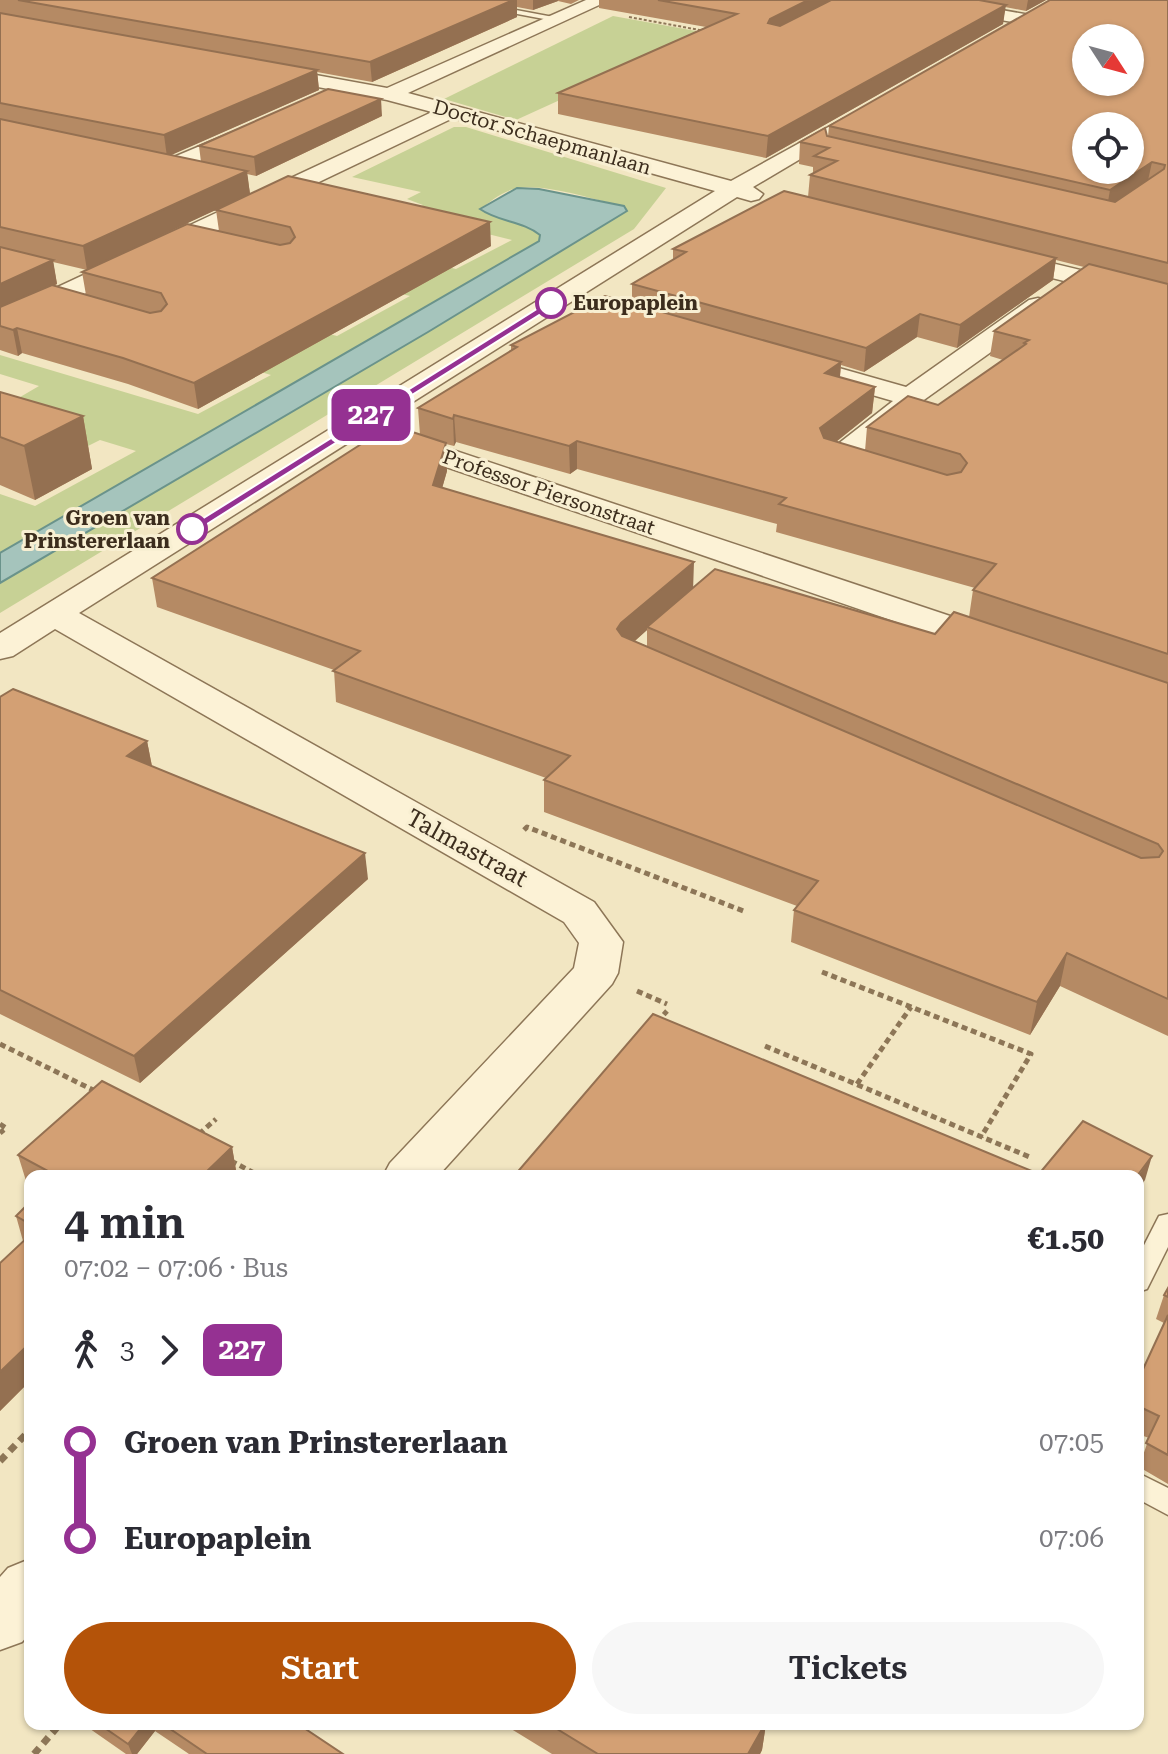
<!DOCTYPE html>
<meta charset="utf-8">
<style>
:root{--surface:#fff;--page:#f7f7f7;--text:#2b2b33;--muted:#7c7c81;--accent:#b45309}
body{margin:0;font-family:"Roboto Serif",serif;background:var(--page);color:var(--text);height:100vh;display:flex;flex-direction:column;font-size:30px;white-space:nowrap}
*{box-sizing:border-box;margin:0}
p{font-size:26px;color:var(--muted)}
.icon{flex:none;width:44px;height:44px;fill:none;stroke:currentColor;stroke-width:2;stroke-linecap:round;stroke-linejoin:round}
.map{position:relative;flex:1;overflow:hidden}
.side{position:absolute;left:24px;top:1170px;width:1120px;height:560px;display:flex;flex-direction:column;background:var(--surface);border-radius:16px;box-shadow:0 2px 6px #0004}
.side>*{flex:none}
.badge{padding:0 16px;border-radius:12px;font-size:28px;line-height:52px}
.needle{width:52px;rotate:126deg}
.controls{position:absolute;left:1072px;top:24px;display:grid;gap:16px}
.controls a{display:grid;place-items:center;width:72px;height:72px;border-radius:50%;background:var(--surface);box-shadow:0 2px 6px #0004;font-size:40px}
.map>.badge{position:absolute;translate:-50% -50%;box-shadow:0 0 0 4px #fff}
.legs{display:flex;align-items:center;gap:12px;height:88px;padding:0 40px;font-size:26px}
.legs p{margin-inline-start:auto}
.headline{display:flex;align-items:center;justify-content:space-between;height:136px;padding:0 40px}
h1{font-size:44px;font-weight:600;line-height:60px}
.primary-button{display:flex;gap:16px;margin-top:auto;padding:16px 40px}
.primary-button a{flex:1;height:92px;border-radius:48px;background:var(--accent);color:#fff;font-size:32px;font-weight:600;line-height:92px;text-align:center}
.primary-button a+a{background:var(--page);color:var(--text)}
ul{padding:0 40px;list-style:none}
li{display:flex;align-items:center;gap:28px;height:96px;font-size:30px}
li i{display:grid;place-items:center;width:12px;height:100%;margin:0 10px;background:currentColor}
li i::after{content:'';width:20px;height:20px;margin:-10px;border:6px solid;border-radius:50%;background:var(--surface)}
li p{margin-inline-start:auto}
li:first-child i{background:linear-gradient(#0000 50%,currentColor 0)}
li:last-child i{background:linear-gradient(currentColor 50%,#0000 0)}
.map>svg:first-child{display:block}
.green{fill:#c7d195}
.water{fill:#a5c4bc;stroke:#6a938b;stroke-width:2}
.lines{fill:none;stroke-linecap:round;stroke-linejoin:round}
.service-casing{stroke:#8d7657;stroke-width:3}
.minor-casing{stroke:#8d7657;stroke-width:3}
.path-far2{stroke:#8d7657;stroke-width:2;stroke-dasharray:3 2;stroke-linecap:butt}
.path-far1{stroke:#8d7657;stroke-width:5;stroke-dasharray:6 4;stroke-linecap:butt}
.path{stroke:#8d7657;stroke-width:7;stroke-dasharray:8 6;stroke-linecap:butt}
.service{fill:#fcf2d6;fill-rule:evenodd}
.minor{fill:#fcf2d6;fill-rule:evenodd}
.wall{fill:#b58a64;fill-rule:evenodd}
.shaded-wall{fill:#947051}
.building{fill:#d3a074;stroke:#947051;stroke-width:2;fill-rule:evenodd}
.line-1{fill:#953192;stroke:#fff;stroke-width:2}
.stop-1-dot{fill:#fff;stroke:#953192;stroke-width:4}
.labels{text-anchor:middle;stroke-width:6;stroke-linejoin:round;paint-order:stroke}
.far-street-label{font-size:20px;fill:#3c2d1d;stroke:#f8efd2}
.far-stop-label{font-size:20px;font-weight:bold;fill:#3c2d1d;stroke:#f8efd2;text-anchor:start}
.street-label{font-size:24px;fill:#3c2d1d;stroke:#f8efd2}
</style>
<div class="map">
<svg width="1168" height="1754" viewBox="0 0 1168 1754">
<rect width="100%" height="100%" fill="#f2e6c2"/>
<g class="green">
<path d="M613,16L707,33L516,120L444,99Z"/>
<path d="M454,127H466L666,188L634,229L0,613V583L428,332L623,206C594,200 548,184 519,188C506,189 490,201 481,209C499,222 523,221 540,235L539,241L0,553V494L35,506L136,451L100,440L86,447L15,400L39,386L0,374V355L198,414L271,375L167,345L237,310L337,336L410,296L377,288L268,224L456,269L512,240L407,214L423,205L407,199L421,192L352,177Z"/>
</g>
<path class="water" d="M517,188L539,189L624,206L627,211L428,332L0,583V553L539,241L540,235C523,221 498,222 480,209Z"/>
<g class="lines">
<g class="service-casing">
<g id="service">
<path d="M444,0H463L564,19L560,22Z"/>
<path d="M1168,1214V1247L1147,1289L1138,1292V1257L1159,1216Z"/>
<path d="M1138,1473L1168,1488V1515L1138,1499Z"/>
</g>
</g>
<g class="minor-casing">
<g id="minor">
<path d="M586,0H610L408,93L731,181L843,119L850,117L861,123L753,187L763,194L759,199L751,201L737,197L79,613L594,902L623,942L618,973L612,984L438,1176H383L390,1163L574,968L579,943L564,922L55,629L13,656L0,659V633L715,191L453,118L9,330L0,332V314L432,112L387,100L254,75L251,71L254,67L261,65L387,88Z"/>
<path d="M905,0H945L1030,15L1039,20L1030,25L914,5Z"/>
<path d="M250,125L258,126L261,131L258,136L178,172L170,174L159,167L162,162Z"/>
<path d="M1001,251L1168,291V307L992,263L989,258L992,253Z"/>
<path d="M1038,298L1047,300L1051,306L1047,312L921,402L915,412L858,455L881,462L885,469L881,476L870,478L824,464L820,458L893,401L776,367L772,361L776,355L786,353L906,387L1029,300Z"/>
<path d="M393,430L1010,636L1015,644L1010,652L997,655L984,652L382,445L378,439L382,433Z"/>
<path d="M30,1559V1633L22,1642L0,1650V1577L8,1568Z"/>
</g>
</g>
<path class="path-far2" d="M629,17L705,31"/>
<g class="path-far1">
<path d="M524,830L527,827L746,912"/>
<path d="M822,972L1031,1054L981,1137"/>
<path d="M637,991L667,1004"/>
<path d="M657,1022L667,1011"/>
<path d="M0,1044L95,1091"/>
<path d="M765,1046L1032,1158"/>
<path d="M857,1084L911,1007"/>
<path d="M0,1124L6,1128L0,1133"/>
<path d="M199,1134L216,1119"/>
<path d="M231,1161L260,1176"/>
</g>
<g class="path">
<path d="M0,1461L30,1430"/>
<path d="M34,1754L60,1724"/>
</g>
<use href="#service" class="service"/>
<use href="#minor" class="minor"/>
</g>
<g class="wall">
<path d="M0,0H579L571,4L558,1L533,10L517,7V17L372,82L317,72L319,90L170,155L201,162L199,146L382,116L256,176L247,174L250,194L103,262L219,231L216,210L491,246L198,409L128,384L22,353L18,356L0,350ZM53,262L87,270L82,272L86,295L53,286L57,284Z"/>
<path d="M599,0H1046L1026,11L1005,7L1003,24L766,158L558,114V93L706,27L599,8Z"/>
<path d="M1168,0V1036L1060,986L1030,1035L791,942L794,910L797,906L544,812V780L546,778L336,702L334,670L157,607L152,578L420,435L418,408L511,351V345L632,303V284L673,260V249L808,197L810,175L813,173V167L799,164L800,142L828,136L829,126ZM1056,260L1084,267L994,331L990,356L1003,360L938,405L867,427L865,451L836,442L872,413L875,387L840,377L841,365L864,372L917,337L957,348L1053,280ZM456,442L570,474L577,469L777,524L776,532L975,588L973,590L969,617L935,634L693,588L442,488L447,471L446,444L454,446ZM647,630V646L635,641Z"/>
<path d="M0,392L83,416L92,469L35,500L0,485Z"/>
<path d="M0,697L147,741L152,766L368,879L140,1083L0,1014Z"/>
<path d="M232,1147L237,1176H30V1186L27,1184L18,1155Z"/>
<path d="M30,1202V1381L0,1411V1263L23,1241L16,1216Z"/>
<path d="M1168,1288V1484L1139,1467L1149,1438L1138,1434V1380L1164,1323L1156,1319L1164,1295Z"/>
<path d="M83,1724H298L343,1754H189L155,1731L137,1754H126Z"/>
<path d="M503,1724H766L762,1750L760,1754H552Z"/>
</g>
<g class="shaded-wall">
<path d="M513,0H517V17L372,82L370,62Z"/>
<path d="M533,0H558V1L533,10Z"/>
<path d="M808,0H844L767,42L770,19Z"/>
<path d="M1028,0H1046L1026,11Z"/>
<path d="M1006,5L1003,24L766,158L768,136Z"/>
<path d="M317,70L319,90L167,157L164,135Z"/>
<path d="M381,99L382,116L256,176L254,157Z"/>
<path d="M1152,162L1147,185L1106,213L1110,190Z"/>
<path d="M247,171L250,194L87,270L83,246Z"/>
<path d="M490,222L491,246L198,409L194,383Z"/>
<path d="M1056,258L1053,280L957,348L960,325Z"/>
<path d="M53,260L57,284L0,311V284Z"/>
<path d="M920,314L917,337L864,372L866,348Z"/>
<path d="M17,328L22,353L18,356L13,330Z"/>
<path d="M841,362L839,388L825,373Z"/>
<path d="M875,387L872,413L818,456L820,428Z"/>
<path d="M454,415L456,442L454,446L453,419Z"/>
<path d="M83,416L92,469L35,500L24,446Z"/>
<path d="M577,441V469L570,474L569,446Z"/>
<path d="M446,443L447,471L435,513L433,485Z"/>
<path d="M694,562L693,591L647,627V630L621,653L617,629L621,623Z"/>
<path d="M147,741L152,767L127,756Z"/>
<path d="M365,853L368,879L140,1083L134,1056Z"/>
<path d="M1067,953L1060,986L1030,1035L1037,1002Z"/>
<path d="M232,1147L237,1176H202Z"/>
<path d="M1152,1156L1145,1180L1138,1190V1176Z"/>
<path d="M30,1343V1381L0,1411V1372Z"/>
<path d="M144,1724H153L155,1731L137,1754H132L128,1744Z"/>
<path d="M765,1724H766L762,1750L760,1754H748Z"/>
</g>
<g class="building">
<path d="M18,0H513L370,62Z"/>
<path d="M658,0H808L770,19L768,23L780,26L831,0H979L1006,5L768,136L558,93L737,14Z"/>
<path d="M1050,0H1168V263L810,175L837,161L814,156L829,148L800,142L825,128L827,136L1115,202L1164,169L1165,165L1152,162L1110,190L829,126ZM1086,38H1130V82H1086ZM1086,126H1130V170H1086Z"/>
<path d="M0,13L317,70L164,135L0,103Z"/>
<path d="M328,89L381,99L254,157L199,146Z"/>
<path d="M0,119L247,171L83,246L0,227Z"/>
<path d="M288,176L490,222L194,383L123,358L17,328L13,330L0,326V307L52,285L150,313L161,311L167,304L161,293L82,272L187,224L280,245L290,243L295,237L290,227L216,210Z"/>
<path d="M784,191L1056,258L960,325L920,314L866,348L632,284L686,252L673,249Z"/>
<path d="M0,247L53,260L0,284Z"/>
<path d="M1089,264L1168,284V654L973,590L996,564L779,504L786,498L684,470L577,441L569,446L454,415L453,419L418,408L517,347L511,345L605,296L841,362L825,373L875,387L820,428L824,438L947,475L961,472L967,463L960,454L867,427L908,396L938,405L1026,344L1024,343L1029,340L994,331Z"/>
<path d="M0,392L83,416L24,446L0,437Z"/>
<path d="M391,425L446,443L433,485L694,562L621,623L617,629L622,636L1141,858L1159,857L1163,851L1158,844L647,627L715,569L935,634L954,612L1168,683V999L1067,953L1037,1002L794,910L818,881L544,780L570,756L333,671L360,651L152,578Z"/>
<path d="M13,689L147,741L127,756L365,853L134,1056L0,990V697Z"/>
<path d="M653,1014L1039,1174L1083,1121L1152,1156L1137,1176H514Z"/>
<path d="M102,1081L232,1147L202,1176H57L18,1155Z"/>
<path d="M30,1202V1224L16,1216Z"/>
<path d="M30,1235V1343L0,1372V1263Z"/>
<path d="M1168,1288V1297L1164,1295Z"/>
<path d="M1168,1315V1455L1146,1443L1159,1416L1138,1406V1380Z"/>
<path d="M99,1724H144L128,1744Z"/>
<path d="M163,1724H298L343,1754H207Z"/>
<path d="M549,1724H765L748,1754H598Z"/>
</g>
<path class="line-1" d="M551,300L555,305L196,531L186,529Z"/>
<g class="stop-1-dot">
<circle cx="551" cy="303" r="14"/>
<circle cx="192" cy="529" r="14"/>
</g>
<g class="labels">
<g class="far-street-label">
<text transform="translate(542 137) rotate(16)" y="7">Doctor Schaepmanlaan</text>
<text transform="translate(549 492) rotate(19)" y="7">Professor Piersonstraat</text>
</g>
<g class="far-stop-label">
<text x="573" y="310">Europaplein</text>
<text x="170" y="525" text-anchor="end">Groen van<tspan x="170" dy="23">Prinstererlaan</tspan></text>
</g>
<g class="street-label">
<text transform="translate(467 848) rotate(29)" y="8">Talmastraat</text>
</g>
</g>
</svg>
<div class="controls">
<a><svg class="needle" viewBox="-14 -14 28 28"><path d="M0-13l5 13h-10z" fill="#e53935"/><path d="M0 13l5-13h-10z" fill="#7c7c81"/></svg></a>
<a><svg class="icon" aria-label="locate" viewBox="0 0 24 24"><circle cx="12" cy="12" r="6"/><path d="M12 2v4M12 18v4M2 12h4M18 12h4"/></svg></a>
</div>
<b class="badge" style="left:371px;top:415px;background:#953192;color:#fff">227</b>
<section class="side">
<div class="headline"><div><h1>4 min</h1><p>07:02 – 07:06 · Bus</p></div><b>€1.50</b></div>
<div class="legs"><svg class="icon" aria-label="walk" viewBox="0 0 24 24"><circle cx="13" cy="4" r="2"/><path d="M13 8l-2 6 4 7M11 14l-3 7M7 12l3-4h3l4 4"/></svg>3<svg class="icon" aria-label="forward" viewBox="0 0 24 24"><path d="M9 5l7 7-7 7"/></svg><b class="badge" style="background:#953192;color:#fff">227</b></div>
<ul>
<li><i style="color:#953192"></i><b>Groen van Prinstererlaan</b><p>07:05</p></li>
<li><i style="color:#953192"></i><b>Europaplein</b><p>07:06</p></li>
</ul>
<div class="primary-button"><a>Start</a><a>Tickets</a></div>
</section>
</div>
